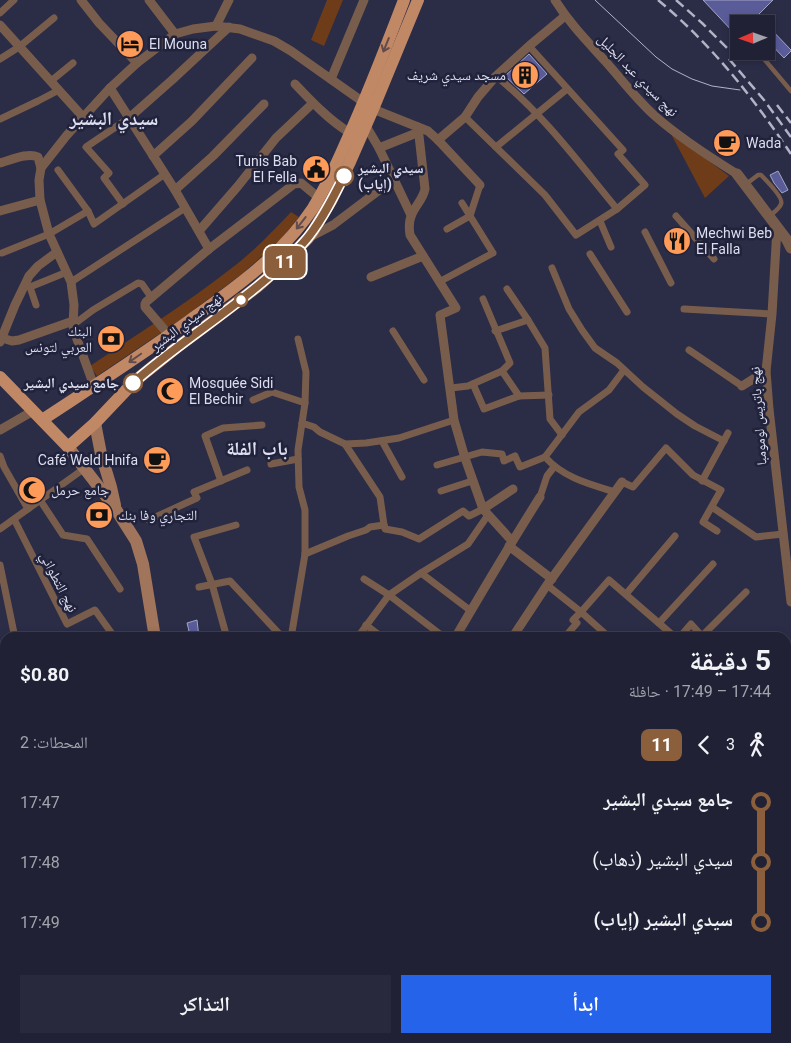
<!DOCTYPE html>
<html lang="ar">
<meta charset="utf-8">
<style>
:root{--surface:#202134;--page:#28293c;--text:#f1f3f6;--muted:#a2a3ac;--line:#3d3e4f;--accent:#2563eb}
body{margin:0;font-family:Roboto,"Noto Naskh Arabic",sans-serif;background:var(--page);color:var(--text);direction:rtl;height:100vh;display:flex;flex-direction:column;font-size:19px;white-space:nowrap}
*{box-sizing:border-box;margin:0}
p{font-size:16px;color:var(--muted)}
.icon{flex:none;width:28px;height:28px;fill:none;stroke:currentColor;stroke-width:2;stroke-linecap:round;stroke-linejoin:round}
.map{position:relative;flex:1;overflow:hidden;direction:ltr}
.drawer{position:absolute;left:0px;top:632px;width:791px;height:411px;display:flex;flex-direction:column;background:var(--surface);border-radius:15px 15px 0 0;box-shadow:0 2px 8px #0003,0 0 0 1px var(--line);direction:rtl}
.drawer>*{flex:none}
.badge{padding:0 10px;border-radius:8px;font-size:18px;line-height:32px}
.needle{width:32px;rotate:268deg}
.controls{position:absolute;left:730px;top:15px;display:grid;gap:10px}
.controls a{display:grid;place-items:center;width:45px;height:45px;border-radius:0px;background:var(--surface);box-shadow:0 2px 8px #0003,0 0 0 1px var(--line);font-size:25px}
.map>.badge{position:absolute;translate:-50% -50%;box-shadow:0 0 0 2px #fff}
.legs{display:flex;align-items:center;gap:8px;height:55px;padding:0 20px;font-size:16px}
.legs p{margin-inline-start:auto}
.summary{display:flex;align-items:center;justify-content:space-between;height:85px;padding:0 20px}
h1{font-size:28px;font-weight:700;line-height:38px}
.action{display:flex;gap:10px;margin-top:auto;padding:10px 20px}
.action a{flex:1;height:58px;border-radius:0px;background:var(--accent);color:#fff;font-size:20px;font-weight:700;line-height:58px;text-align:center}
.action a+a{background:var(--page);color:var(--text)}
ul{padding:0 20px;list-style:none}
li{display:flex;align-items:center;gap:18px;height:60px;font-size:19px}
li i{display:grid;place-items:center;width:8px;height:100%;margin:0 6px;background:currentColor}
li i::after{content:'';width:12px;height:12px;margin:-6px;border:4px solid;border-radius:50%;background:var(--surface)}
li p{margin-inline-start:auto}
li:first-child i{background:linear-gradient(#0000 50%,currentColor 0)}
li:last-child i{background:linear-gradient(currentColor 50%,#0000 0)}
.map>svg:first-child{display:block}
.green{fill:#6e3c18}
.building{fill:#5a5c9a;stroke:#a2a5c5}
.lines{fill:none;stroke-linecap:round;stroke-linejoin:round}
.service{stroke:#785d4c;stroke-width:4.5}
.pedestrian{stroke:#785d4c;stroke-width:7}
.minor{stroke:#785d4c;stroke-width:9}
.tertiary{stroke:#785d4c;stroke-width:11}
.secondary{stroke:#a0755b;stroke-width:12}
.primary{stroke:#c08865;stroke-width:12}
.tram{stroke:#b2b3c7;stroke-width:1}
.rail{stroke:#b2b3c7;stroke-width:2.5;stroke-dasharray:10 5;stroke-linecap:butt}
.oneway{stroke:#614b4c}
.line-1-casing{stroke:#fff;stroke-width:11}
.line-1{stroke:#8b5e3c;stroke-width:8}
.stop-1-dot{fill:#fff;stroke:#8b5e3c;stroke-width:2.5}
.labels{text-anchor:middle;stroke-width:5;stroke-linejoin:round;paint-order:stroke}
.poi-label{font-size:14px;fill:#dddff0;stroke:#21223b;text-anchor:start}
.street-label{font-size:14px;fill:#dddff0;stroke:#21223b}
.stop-label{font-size:14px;font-weight:bold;fill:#dddff0;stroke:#21223b;text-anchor:start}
.district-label{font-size:19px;font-weight:bold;fill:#dddff0;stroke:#21223b}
</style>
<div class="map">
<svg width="791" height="1043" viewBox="0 0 791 1043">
<rect width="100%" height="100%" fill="#2b2c46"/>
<g class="green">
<path d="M327,0H343L324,46L311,40Z"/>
<path d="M670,132L729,176L705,198Z"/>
<path d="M291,212L299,217L282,238L242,274L180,320L97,376L90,366C138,334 187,303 233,267C254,251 273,231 291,212Z"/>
</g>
<g class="building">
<path d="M703,0H773L758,15L766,24H752L748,20L744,24H739V28L734,33Z"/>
<path d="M766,24L791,50V51L784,58L766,39Z"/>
<path d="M529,54L547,74L524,94L505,76Z"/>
<path d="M778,171L788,190L782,193L774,183L770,175Z"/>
<path d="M197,620L199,638H176L175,635L189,631L187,623Z"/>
</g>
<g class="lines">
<g class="service">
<path d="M759,53L791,91"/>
<path d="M745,185L758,175H761C766,180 784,198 781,204C780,208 773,213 770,216"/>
</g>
<g class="pedestrian">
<path d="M0,13L14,0"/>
<path d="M0,59L19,47L54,18"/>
<path d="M496,76C543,114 579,163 617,209"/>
<path d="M51,81L73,63"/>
<path d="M465,117L545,195L576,235L617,209L645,185L618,154L623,150L529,46"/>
<path d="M0,119L38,101L59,90"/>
<path d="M496,147L567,89"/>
<path d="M58,170L88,211L94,224L165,174"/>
<path d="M123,204L104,178L109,173L86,147L129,118"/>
<path d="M676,216L714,259"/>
<path d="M600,221L611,247"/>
<path d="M447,229L470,216L480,185"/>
<path d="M645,232L671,283"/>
<path d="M2,253L49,234L88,211"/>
<path d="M590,254L627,312"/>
<path d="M552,268L569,309L582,330L595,348L617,363L643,387L677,414L695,426L724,441"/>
<path d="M71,282L185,208"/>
<path d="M439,282L493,253L462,203"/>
<path d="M507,289L528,320L545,348L550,419L562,435"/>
<path d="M483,299L510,363L502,371"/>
<path d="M36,305L30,287L67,272"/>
<path d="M684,309L772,314"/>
<path d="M73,325L93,310L138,283L142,284L151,297"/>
<path d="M393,331L424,380"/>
<path d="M495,331L528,320"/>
<path d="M689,350L742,386"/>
<path d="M473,384L484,409L519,396"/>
<path d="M451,388L468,386L502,371L519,396L549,395"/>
<path d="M253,400L272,392L305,403"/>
<path d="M302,423L314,427L320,432L345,444L380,497L384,525"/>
<path d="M382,441L402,477"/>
<path d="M345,444L366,443L399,438L454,420"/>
<path d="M0,456L4,467L28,509"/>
<path d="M545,457C564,478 589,484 615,492"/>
<path d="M271,464L298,459"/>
<path d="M437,465L482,452L502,454L504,461L515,456L520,467L545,457L579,412L609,390L624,370"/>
<path d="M221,481L205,436L223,428L262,425"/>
<path d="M702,481L728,433"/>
<path d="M622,482L633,487L666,448L693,475L721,490L703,522L717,531"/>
<path d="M441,491L472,481"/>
<path d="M540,497L547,476L554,467"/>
<path d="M40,500L63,535L87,539L120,589"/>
<path d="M712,507L756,537L783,534"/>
<path d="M14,519L67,624L95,610L115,638"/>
<path d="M149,520L197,498L194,492L247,470"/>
<path d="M384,525L385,529L402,532L419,539L463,511L469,516L483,509"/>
<path d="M0,529L85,468"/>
<path d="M305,554L348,536L366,530L370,527L384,525"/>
<path d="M0,565L15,638"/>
<path d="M421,573L471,611"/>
<path d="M364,579L389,595L445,638"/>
<path d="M547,585L581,612L609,580L676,638"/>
<path d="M199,587L230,581L283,638"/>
<path d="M626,594L675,536"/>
<path d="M659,623L713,564"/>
<path d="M366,625L383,638"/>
<path d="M227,638L212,584L194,537L236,525"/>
<path d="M291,638L305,554V510L299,487L298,450L305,403L306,372L298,339"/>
<path d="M357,638L389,595L421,573L468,544L488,515"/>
<path d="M564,638L577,623L573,620L581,612L610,638"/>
<path d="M679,638L691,624L702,636L746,592"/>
<path d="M0,716L5,714"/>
<path d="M3,779H5"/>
<path d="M0,824L5,822"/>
<path d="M0,862L5,866"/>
<path d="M0,900L5,896"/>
<path d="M0,979L5,977"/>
<path d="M0,1035L6,1043"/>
<path d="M86,1039L91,1043"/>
<path d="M275,1039L280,1043"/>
<path d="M304,1043L308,1039"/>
<path d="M335,1043L341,1039"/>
</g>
<g class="minor">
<path d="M81,0L99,23L137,63"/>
<path d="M149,0L175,34"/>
<path d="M555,0C570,24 587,41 606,62C622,80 637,100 655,116C680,138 708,156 737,174"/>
<path d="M0,25L83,117"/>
<path d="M216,26L229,0"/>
<path d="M331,79L364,0"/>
<path d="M295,84C312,102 329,120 350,133"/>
<path d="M110,88L175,190L209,249"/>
<path d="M129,118L172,80L229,27"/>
<path d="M366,126L379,148L411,215"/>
<path d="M418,127L425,189C423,199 416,205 412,214C409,220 409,229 410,235L456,308L440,315L454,420L465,458L483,509L512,541"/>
<path d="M438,140L465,117L478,97L496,76L529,46L565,16"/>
<path d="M379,148L419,132"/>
<path d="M153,156L192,121L252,58"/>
<path d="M0,163C11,160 28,152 38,157L41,168"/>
<path d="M175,190L213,156L264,104"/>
<path d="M0,211L40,200"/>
<path d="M777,228L772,314L766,371L769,409L791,602"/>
<path d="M199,231L238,186L276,138L313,103"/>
<path d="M310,237L333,225L394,179"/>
<path d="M371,277L423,256"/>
<path d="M169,335L145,307V304L146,302L209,249L294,184L301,183L319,198"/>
<path d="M2,338L12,341L19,340L73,321"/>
<path d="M0,342L15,305L29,276L38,266L57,252"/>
<path d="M94,386L74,331L73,325L74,305L71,282L49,234L40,200L39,180L41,168L67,135L110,88L137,63L175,34L193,29L216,26L240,29L274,41L291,51L373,109L428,131L438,140L480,185"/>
<path d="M742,386L766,371"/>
<path d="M0,430L33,411"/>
<path d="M483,509L513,489"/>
<path d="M509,546L552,579"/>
<path d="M455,638C483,590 511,543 540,497"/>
<path d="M512,638L547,585L622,482"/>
<path d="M786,683L791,682"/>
<path d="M786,876L791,873"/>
<path d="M786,974L791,971"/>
<path d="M786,1035L791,1041"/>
<path d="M107,1043L108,1039"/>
<path d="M221,1043L225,1039"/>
<path d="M684,1043L691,1039"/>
</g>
<g class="tertiary">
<path d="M737,174L787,240L791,248"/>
<path d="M786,780L791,777"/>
<path d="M621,1039L624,1043"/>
<path d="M458,1043L462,1039"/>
</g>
<g class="secondary">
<path d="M95,423L101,454L111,487L115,505"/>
<path d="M68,447L115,508L136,541L143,564L155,638"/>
<path d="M136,1043V1039"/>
</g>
<g class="primary">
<path d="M0,377L68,447L95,423L131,385L141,376L176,348L215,319L257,287L285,262L308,238L313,231L331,201L349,164L373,109L418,0"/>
<path d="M42,420C92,387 142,355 190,320C235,288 282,255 313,208C326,187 337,163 347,140C368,94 386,47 404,0"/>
</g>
<path class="tram" d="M595,0L656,57L672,69L692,79L712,86L740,90"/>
<g class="rail">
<path d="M658,0C712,45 752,96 791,154"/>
<path d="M676,0L702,23L740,61"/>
<path d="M729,59L764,100L791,137"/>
<path d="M777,105L791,123"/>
</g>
</g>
<defs><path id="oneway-shaft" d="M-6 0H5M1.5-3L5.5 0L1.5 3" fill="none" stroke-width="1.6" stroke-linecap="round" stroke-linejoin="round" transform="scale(1.25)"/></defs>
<g class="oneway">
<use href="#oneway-shaft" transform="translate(386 45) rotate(112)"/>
<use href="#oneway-shaft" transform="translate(301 223) rotate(128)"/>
<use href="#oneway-shaft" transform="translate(135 358) rotate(145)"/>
</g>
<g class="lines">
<g class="line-1-casing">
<path id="line-1" d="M133,383C177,344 228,313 272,274C285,262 298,250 309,236C323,218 334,196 344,176"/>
</g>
<use href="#line-1" class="line-1"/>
</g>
<defs>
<g id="hotel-disc" transform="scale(1.4375)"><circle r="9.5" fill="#fe9b58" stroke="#21223b"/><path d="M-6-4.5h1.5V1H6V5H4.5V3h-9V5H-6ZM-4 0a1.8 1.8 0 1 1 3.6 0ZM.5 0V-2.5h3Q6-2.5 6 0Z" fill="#111"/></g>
<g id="building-disc" transform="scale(1.4375)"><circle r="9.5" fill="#fe9b58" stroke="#21223b"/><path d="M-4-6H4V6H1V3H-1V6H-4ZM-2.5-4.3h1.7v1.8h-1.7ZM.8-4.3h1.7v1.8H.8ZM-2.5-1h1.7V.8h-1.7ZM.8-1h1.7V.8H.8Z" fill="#111"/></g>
<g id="cafe-disc" transform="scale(1.4375)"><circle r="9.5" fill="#fe9b58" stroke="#21223b"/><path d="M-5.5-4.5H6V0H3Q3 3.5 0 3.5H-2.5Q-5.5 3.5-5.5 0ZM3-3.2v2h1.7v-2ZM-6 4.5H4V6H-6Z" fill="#111"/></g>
<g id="civic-disc" transform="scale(1.4375)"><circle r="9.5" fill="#fe9b58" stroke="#21223b"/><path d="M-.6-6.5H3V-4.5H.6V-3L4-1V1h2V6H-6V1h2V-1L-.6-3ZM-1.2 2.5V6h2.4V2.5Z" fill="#111"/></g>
<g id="restaurant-disc" transform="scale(1.4375)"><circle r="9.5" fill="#fe9b58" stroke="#21223b"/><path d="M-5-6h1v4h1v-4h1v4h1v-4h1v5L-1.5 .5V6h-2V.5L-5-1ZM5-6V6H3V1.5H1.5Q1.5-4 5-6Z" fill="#111"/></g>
<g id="bank-disc" transform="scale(1.4375)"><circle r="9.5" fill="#fe9b58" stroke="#21223b"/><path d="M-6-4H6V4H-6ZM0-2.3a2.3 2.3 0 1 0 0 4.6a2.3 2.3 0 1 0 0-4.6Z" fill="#111"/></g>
<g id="mosque-disc" transform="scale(1.4375)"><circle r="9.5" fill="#fe9b58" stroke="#21223b"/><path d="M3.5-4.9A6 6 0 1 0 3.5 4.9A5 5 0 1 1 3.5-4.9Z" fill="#111"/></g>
</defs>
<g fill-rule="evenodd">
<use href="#hotel-disc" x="130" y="44"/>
<use href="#building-disc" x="525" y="75"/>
<use href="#cafe-disc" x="727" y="143"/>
<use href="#civic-disc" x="316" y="169"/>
<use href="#restaurant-disc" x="677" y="241"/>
<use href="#bank-disc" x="111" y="339"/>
<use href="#mosque-disc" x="170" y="391"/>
<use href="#cafe-disc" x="157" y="460"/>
<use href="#mosque-disc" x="32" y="490"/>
<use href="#bank-disc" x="99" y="515"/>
</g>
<g class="stop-1-dot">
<circle cx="344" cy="176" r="9"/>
<circle cx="241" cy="300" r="6"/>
<circle cx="133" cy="383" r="9"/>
</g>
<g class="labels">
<g class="poi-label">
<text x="149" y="49">El Mouna</text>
<text x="506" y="80" text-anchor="end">مسجد سيدي شريف</text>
<text x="746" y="148">Wada</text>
<text x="297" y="166" text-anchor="end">Tunis Bab<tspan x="297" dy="16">El Fella</tspan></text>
<text x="696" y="238">Mechwi Beb<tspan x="696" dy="16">El Falla</tspan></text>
<text x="92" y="336" text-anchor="end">البنك<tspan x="92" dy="16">العربي لتونس</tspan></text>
<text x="189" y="388">Mosquée Sidi<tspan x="189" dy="16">El Bechir</tspan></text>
<text x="138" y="465" text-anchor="end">Café Weld Hnifa</text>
<text x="51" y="495">جامع حرمل</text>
<text x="118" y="520">التجاري وفا بنك</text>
</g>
<g class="street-label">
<text transform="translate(638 75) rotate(46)" y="5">نهج سيدي عبد الجليل</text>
<text transform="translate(186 322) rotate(-37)" y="5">نهج سيدي البشير</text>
<text transform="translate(758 416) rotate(-94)" y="5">نهج باتريس لومومبا</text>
<text transform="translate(59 582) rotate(63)" y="5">نهج التطواني</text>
</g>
<g class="stop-label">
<text x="358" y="173">سيدي البشير<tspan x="358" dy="16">(إياب)</tspan></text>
<text x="119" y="388" text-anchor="end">جامع سيدي البشير</text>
</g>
<g class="district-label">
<text x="114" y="125">سيدي البشير</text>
<text x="257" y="455">باب الفلة</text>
</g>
</g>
</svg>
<div class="controls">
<a><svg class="needle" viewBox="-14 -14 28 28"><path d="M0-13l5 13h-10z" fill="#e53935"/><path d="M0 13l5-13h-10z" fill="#a2a3ac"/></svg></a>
</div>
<b class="badge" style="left:285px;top:262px;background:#8b5e3c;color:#fff">11</b>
<section class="drawer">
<div class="summary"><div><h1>5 دقيقة</h1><p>17:44 – 17:49 · حافلة</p></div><b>$0.80</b></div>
<div class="legs"><svg class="icon" aria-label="walk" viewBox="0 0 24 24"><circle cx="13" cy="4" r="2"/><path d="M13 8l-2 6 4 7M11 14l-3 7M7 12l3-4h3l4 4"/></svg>3<svg class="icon" aria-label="back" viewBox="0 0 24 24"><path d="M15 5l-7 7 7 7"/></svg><b class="badge" style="background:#8b5e3c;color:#fff">11</b><p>المحطات: 2</p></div>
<ul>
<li><i style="color:#8b5e3c"></i><b>جامع سيدي البشير</b><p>17:47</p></li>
<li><i style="color:#8b5e3c"></i><span>سيدي البشير (ذهاب)</span><p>17:48</p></li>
<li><i style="color:#8b5e3c"></i><b>سيدي البشير (إياب)</b><p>17:49</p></li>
</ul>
<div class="action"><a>ابدأ</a><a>التذاكر</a></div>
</section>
</div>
